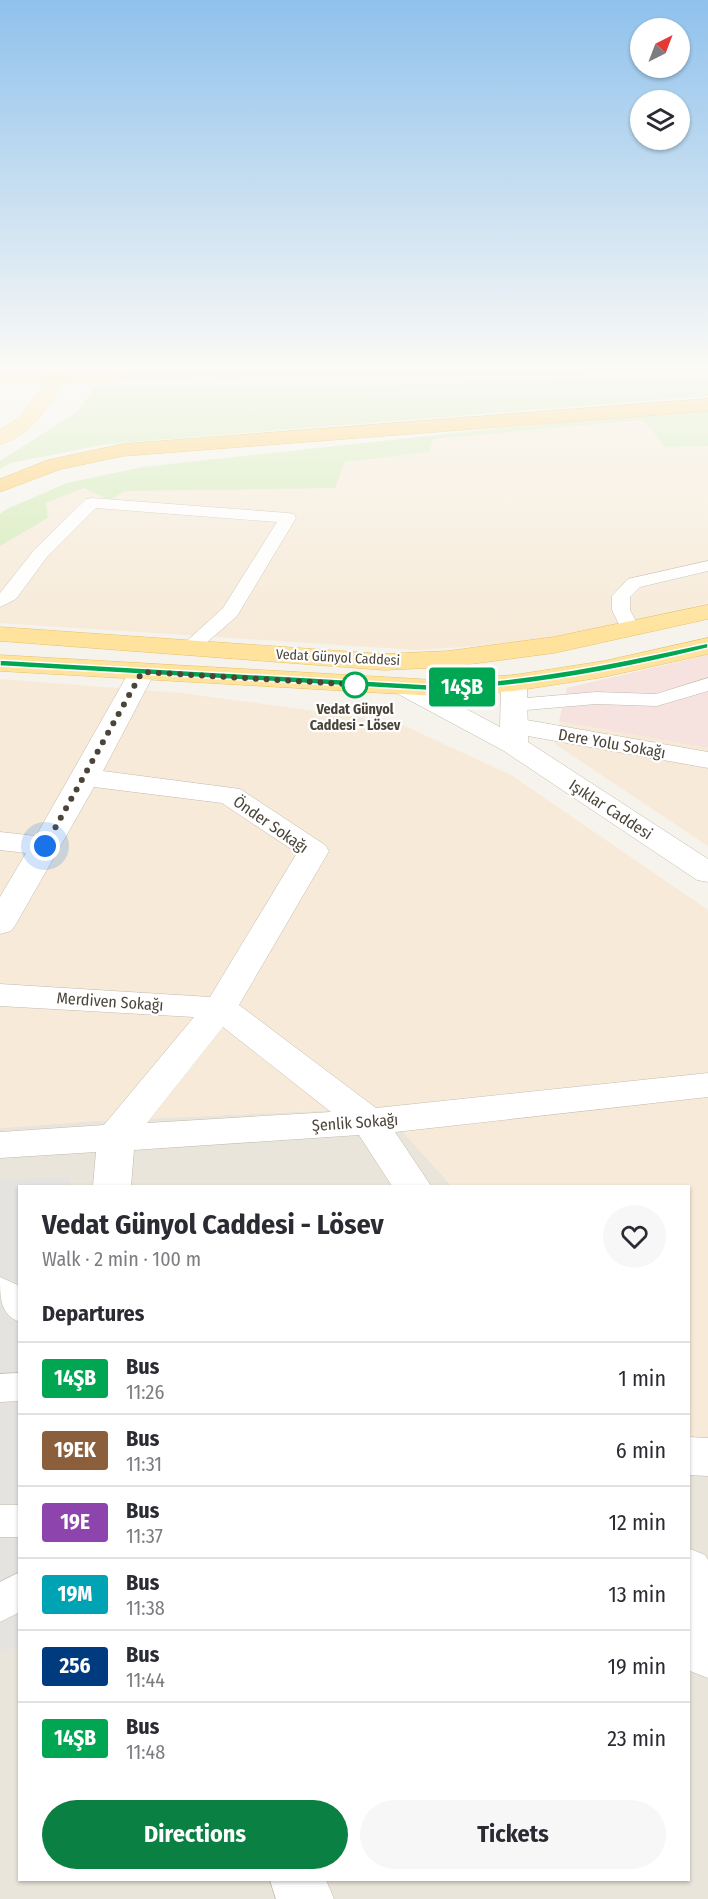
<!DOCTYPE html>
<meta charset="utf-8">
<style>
:root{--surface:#fff;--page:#f7f7f7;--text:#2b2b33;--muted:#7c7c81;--line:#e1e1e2;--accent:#0b8043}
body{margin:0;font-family:"Fira Sans Condensed",sans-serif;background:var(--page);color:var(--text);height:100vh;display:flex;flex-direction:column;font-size:22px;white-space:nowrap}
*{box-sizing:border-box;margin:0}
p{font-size:20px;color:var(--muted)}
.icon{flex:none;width:33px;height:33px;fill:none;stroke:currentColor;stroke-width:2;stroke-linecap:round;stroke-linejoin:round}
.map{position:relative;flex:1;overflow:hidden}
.sheet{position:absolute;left:18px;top:1185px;width:672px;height:696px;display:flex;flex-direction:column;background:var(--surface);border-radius:0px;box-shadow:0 2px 4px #0004}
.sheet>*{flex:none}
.badge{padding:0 12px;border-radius:4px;font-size:21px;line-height:39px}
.needle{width:39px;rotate:42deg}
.tools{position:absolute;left:630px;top:18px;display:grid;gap:12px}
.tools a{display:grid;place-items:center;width:60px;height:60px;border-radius:50%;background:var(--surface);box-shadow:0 2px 4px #0004;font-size:30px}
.you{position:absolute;width:30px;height:30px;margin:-15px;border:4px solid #fff;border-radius:50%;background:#1a73e8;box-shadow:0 0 0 9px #1a73e833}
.map>.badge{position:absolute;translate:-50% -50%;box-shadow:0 0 0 3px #fff}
h2{padding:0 24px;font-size:22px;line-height:54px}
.round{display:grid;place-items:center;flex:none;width:63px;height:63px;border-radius:32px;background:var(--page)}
.summary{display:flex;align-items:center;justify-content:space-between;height:102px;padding:0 24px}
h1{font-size:28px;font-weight:700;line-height:45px}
.button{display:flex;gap:12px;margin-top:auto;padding:12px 24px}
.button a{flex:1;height:69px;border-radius:36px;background:var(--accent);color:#fff;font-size:24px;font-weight:700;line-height:69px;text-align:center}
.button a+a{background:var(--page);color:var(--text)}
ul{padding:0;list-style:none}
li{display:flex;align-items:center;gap:18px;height:72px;padding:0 24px;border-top:2px solid var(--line)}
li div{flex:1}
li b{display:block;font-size:22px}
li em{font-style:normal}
li .badge{min-width:66px;font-weight:700;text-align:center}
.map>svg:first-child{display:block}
.residential{fill:#eae5da}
.commercial{fill:#f7ead8}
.medical{fill:#f6e3e0}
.green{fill:#d2eab5}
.parking{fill:#e5e3e0}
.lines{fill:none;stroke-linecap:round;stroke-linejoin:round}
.service-casing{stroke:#c2bbae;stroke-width:1}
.minor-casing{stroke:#c2bbae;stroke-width:1}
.tertiary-casing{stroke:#c2bbae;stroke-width:1}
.primary-casing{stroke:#e6c16a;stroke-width:1}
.motorway-casing{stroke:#e0a43c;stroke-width:1}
.service{fill:#fff;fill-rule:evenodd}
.minor{fill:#fff;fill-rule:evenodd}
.tertiary{fill:#fff;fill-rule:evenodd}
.primary{fill:#ffe39c;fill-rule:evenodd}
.motorway{fill:#ffcf6e;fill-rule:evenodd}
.motorway-bridge-casing{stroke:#e0a43c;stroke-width:21;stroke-linecap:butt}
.motorway-bridge{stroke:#ffcf6e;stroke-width:20}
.line{fill:#00a651;stroke:#fff;stroke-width:1.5}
.walk{stroke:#4b4439;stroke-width:6;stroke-dasharray:0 10.8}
.stop-dot{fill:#fff;stroke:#00a651;stroke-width:3}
.labels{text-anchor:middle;stroke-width:4.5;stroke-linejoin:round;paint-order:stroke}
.far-street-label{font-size:14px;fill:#4b4439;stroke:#fff}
.far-stop-label{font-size:14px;font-weight:bold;fill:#4b4439;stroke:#fff}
.street-label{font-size:16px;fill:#4b4439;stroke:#fff}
</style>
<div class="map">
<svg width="708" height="1899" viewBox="0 0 708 1899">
<rect width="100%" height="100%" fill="#f6f3ec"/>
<path class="residential" d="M381,1108L452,1186H20V1880H688L689,1443L708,1462V1899H0V1128L94,1121Z"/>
<g class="commercial">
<path d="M643,420L665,447L708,446V603L568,640L417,650L0,623V546L48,518L46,503L84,488L110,500L125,491L428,452L432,439Z"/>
<path d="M708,655V846L555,744L567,688Z"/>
<path d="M0,679L181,693L396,722L511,775L708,910V1460L689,1439L688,1186H453L380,1108L94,1121L0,1128Z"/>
</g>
<path class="medical" d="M708,655V748L559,721L567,688Z"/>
<g class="green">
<path d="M708,379V396L107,444L11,463L0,469V461L77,412L97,385H356Z"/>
<path d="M708,409V446L665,447L643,420L433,439L429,452L345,462L335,488L125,491L110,500L84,488L46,503L48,518L0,546V514L7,509L67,483L143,467L474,431Z"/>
</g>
<path class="parking" d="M68,1177L70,1186H20V1647L0,1652V1180Z"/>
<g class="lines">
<g class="service-casing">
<g id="service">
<path d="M92,498L288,513L294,514L296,518L237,616L196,652H182L179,648L223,608L277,522L96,508L47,557L16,599L0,607V593L35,549L86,499Z"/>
<path d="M708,561V571L640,587L630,597V610L640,629L637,633H623L612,610V596L628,579Z"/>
<path d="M708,678V691L657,706L596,704L515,711L508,709L505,705L508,701L515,699L596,692L656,694Z"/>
<path d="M0,1277L20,1286V1322C0,1315 0,1297 0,1277Z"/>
<path d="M20,1373V1401L0,1402V1374Z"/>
<rect x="0" y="1505" width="20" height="32"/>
<path d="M20,1572V1612L0,1622V1582Z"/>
</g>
</g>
<g class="minor-casing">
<g id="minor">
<path d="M142,664L151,667L155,672L103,771L240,789L325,845L329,851L239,1005L376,1108L708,1073V1097L395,1132L431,1186H392L359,1135L134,1150L131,1186H93L96,1152L0,1158V1132L104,1125L194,1017L0,1006V984L210,997L297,853L222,803L94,787L16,924L11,931L0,934V897L26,853L0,850V832L36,836L129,672L133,667ZM223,1027L331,1112L147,1123Z"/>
<path d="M515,718L708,752V768L505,732L501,726L505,720Z"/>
<path d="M688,1437L708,1438V1476L688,1475Z"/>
<path d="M688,1548L705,1555L708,1560V1678L690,1671L688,1668Z"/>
<path d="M270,1880H326L334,1899H276Z"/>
</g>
</g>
<g class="tertiary-casing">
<path id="tertiary" d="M514,675L523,677L527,683L528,742L708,859V882L697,880L504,751L398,694L394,688L398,682L407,680L416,682L500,727L501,683L505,677Z"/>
</g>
<g class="primary-casing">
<g id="primary">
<path d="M56,368H74C54,396 35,435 0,444V430L19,418Z"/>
<path d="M708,605V619L554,653L448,667L384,670L0,641V627L384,654L448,651L554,637Z"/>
<path d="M708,638V654L604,677L514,691L436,696L0,671V655L436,680L514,675L604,661Z"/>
</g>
</g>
<g class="motorway-casing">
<g id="motorway">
<path d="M110,368H708V374L117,377L111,376L108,372Z"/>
<path d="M708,399V411L123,456L61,469L0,492V479L48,460L123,444Z"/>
</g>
</g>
<use href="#service" class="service"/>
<use href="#minor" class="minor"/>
<use href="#tertiary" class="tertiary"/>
<use href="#primary" class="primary"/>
<use href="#motorway" class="motorway"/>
<g class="motorway-bridge-casing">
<path id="motorway-bridge" d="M0,372H117"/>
</g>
<use href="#motorway-bridge" class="motorway-bridge"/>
</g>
<linearGradient id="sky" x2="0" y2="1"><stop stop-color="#8fc1ec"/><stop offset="0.58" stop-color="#fbfaf6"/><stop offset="1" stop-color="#fbfaf6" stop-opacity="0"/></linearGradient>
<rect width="708" height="634" fill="url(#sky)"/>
<path class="line" d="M708,643V648C620,670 529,687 436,691L0,666V660L436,685C529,681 617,663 708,643Z"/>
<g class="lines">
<path class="walk" d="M45,846L142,672L363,685H355"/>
</g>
<circle class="stop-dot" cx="355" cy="685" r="12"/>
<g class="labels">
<g class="far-street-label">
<text transform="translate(338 657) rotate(3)" y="5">Vedat Günyol Caddesi</text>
</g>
<g class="far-stop-label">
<text x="355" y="714">Vedat Günyol<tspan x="355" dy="16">Caddesi - Lösev</tspan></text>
</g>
<g class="street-label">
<text transform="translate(612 743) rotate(10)" y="6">Dere Yolu Sokağı</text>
<text transform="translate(611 809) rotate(33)" y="6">Işıklar Caddesi</text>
<text transform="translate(271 824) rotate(35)" y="6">Önder Sokağı</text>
<text transform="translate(110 1001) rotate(4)" y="6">Merdiven Sokağı</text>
<text transform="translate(355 1122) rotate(-4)" y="6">Şenlik Sokağı</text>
</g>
</g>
</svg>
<div class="tools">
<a><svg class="needle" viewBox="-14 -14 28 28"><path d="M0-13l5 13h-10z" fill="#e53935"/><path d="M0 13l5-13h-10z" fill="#7c7c81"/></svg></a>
<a><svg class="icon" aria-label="layers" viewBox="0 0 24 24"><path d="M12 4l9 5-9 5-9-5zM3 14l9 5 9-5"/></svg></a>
</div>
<div class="you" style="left:45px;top:846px"></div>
<b class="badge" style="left:462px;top:687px;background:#00a651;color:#fff">14ŞB</b>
<section class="sheet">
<div class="summary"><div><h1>Vedat Günyol Caddesi - Lösev</h1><p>Walk · 2 min · 100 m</p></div><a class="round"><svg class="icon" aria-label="heart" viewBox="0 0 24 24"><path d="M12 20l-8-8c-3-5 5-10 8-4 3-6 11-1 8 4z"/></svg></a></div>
<h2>Departures</h2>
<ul>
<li><span class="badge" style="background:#00a651;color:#fff">14ŞB</span><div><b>Bus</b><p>11:26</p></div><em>1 min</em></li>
<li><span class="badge" style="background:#8b5e3c;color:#fff">19EK</span><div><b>Bus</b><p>11:31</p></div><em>6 min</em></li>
<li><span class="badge" style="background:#8e44ad;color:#fff">19E</span><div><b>Bus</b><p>11:37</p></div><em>12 min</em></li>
<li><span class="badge" style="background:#00a3b4;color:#fff">19M</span><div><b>Bus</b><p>11:38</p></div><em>13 min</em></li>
<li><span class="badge" style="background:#003b80;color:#fff">256</span><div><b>Bus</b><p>11:44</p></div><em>19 min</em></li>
<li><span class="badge" style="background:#00a651;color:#fff">14ŞB</span><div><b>Bus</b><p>11:48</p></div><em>23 min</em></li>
</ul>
<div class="button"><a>Directions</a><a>Tickets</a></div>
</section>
</div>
